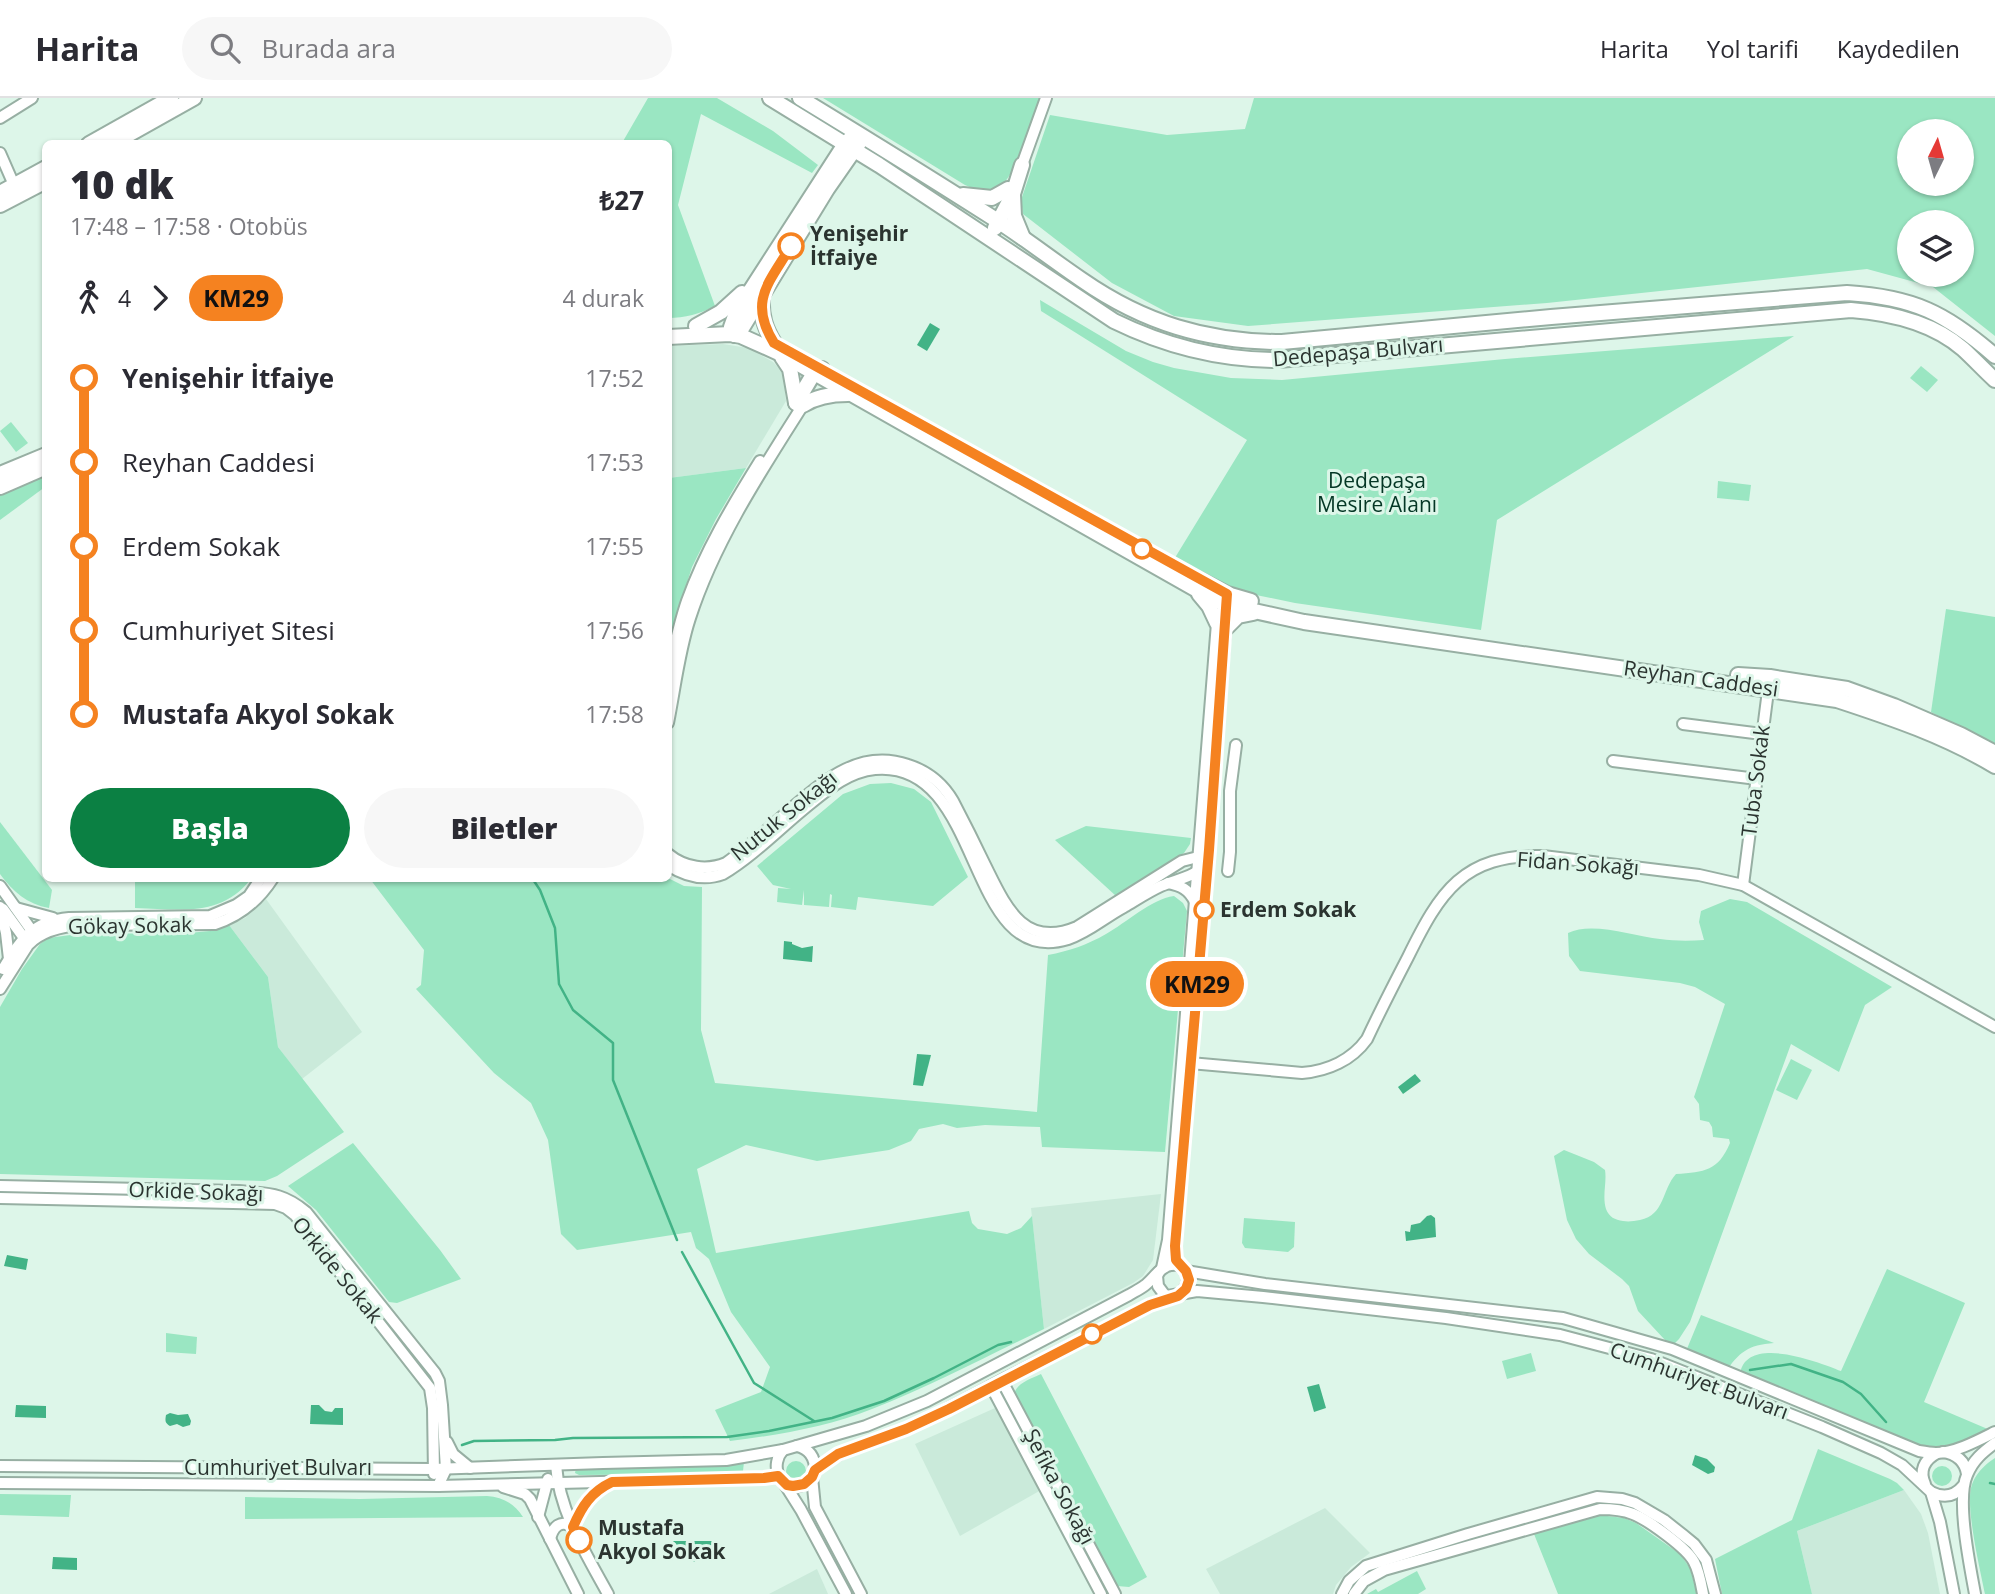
<!DOCTYPE html>
<html lang="tr">
<meta charset="utf-8">
<style>
:root{--surface:#fff;--page:#f7f7f7;--text:#2b2b33;--muted:#7c7c81;--line:#e1e1e2;--accent:#0b8043}
body{margin:0;font-family:"Open Sans",sans-serif;background:var(--page);color:var(--text);height:100vh;display:flex;flex-direction:column;font-size:26px;white-space:nowrap}
*{box-sizing:border-box;margin:0}
p{font-size:23px;color:var(--muted)}
.icon{flex:none;width:38px;height:38px;fill:none;stroke:currentColor;stroke-width:2;stroke-linecap:round;stroke-linejoin:round}
.map{position:relative;flex:1;overflow:hidden}
.side{position:absolute;left:42px;top:42px;width:630px;height:742px;display:flex;flex-direction:column;background:var(--surface);border-radius:10px;box-shadow:0 2px 5px #0004}
.side>*{flex:none}
.badge{padding:0 14px;border-radius:23px;font-size:24px;line-height:46px}
.needle{width:46px;rotate:5deg}
.tools{position:absolute;left:1897px;top:21px;display:grid;gap:14px}
.tools a{display:grid;place-items:center;width:77px;height:77px;border-radius:50%;background:var(--surface);box-shadow:0 2px 5px #0004;font-size:35px}
.map>.badge{position:absolute;translate:-50% -50%;box-shadow:0 0 0 4px #fff}
.legs{display:flex;align-items:center;gap:10px;height:77px;padding:0 28px;font-size:23px}
.legs p{margin-inline-start:auto}
.head{display:flex;align-items:center;justify-content:space-between;height:119px;padding:0 28px}
h1{font-size:38px;font-weight:800;line-height:52px}
.cta{display:flex;gap:14px;margin-top:auto;padding:14px 28px}
.cta a{flex:1;height:80px;border-radius:42px;background:var(--accent);color:#fff;font-size:28px;font-weight:800;line-height:80px;text-align:center}
.cta a+a{background:var(--page);color:var(--text)}
ul{padding:0 28px;list-style:none}
li{display:flex;align-items:center;gap:24px;height:84px;font-size:26px}
li i{display:grid;place-items:center;width:10px;height:100%;margin:0 9px;background:currentColor}
li i::after{content:'';width:18px;height:18px;margin:-9px;border:5px solid;border-radius:50%;background:var(--surface)}
li p{margin-inline-start:auto}
li:first-child i{background:linear-gradient(#0000 50%,currentColor 0)}
li:last-child i{background:linear-gradient(currentColor 50%,#0000 0)}
header{display:flex;align-items:center;gap:42px;box-sizing:border-box;height:98px;padding:0 35px;background:var(--surface);border-bottom:2px solid var(--line)}
header strong{font-size:33px}
nav{display:flex;gap:38px;margin-inline-start:auto;font-size:24px}
.search{width:490px;height:63px;background:var(--page);display:flex;align-items:center;gap:18px;box-sizing:border-box;padding:0 24px;border-radius:38px;color:var(--muted);font-size:26px}
.map>svg:first-child{display:block}
.built{fill:#caeada}
.green{fill:#9ae6c2;fill-rule:evenodd}
.water{fill:#42b386}
.lines{fill:none;stroke-linecap:round;stroke-linejoin:round}
.stream{stroke:#42b386;stroke-width:2.5}
.minor-casing{stroke:#97afa3;stroke-width:14}
.major-casing{stroke:#97afa3;stroke-width:18}
.minor{stroke:#fff;stroke-width:10}
.major{stroke:#fff;stroke-width:14}
.line-1-casing{stroke:#fff;stroke-width:16}
.line-1{stroke:#f58220;stroke-width:10}
.stop-1-dot{fill:#fff;stroke:#f58220;stroke-width:3.5}
.labels{text-anchor:middle;stroke-width:6;stroke-linejoin:round;paint-order:stroke}
.stop-label{font-size:21px;font-weight:bold;fill:#2b3430;stroke:#ddf6e9;text-anchor:start}
.street-label{font-size:21px;fill:#2b3430;stroke:#ddf6e9}
.park-label{font-size:21px;fill:#043725;stroke:#ddf6e9}
</style>
<header>
<strong>Harita</strong>
<div class="search"><svg class="icon" aria-label="search" viewBox="0 0 24 24"><circle cx="10" cy="10" r="6"/><path d="M15 15l6 6"/></svg>Burada ara</div>
<nav><a>Harita</a><a>Yol tarifi</a><a>Kaydedilen</a></nav>
</header>
<div class="map">
<svg width="1995" height="1496" viewBox="0 0 1995 1496">
<rect width="100%" height="100%" fill="#ddf6e9"/>
<g class="built">
<path d="M723,246L748,250L773,264L781,272L784,279L786,303L746,370L669,380L668,248Z"/>
<path d="M266,801L362,934L302,981L278,949L268,879L229,827L245,820Z"/>
<path d="M1161,1096L1153,1162L1143,1178L1133,1185L1044,1231L1031,1110Z"/>
<path d="M995,1310L1041,1392L960,1438L915,1346Z"/>
<path d="M1904,1392L1921,1416L1928,1435L1940,1496H1812L1797,1433Z"/>
<path d="M1325,1410L1370,1455L1351,1469L1336,1487L1333,1496H1220L1206,1471Z"/>
<path d="M817,1471L828,1496H769Z"/>
</g>
<g class="green">
<path d="M648,0H717L773,33L818,67L812,75L701,16L678,107L715,208C700,216 685,220 668,220V46L622,45Z"/>
<path d="M823,0H1040C1032,22 1017,79 997,91C986,98 974,91 965,87Z"/>
<path d="M1254,0H1995V238L1933,189L1867,171L1547,205L1248,228L1174,218L1112,185L1023,116L1021,102L1050,17L1167,37L1245,31ZM1962,33V86H1909V33ZM1962,124V177H1909V124Z"/>
<path d="M1040,202L1126,253L1153,264L1174,270L1231,280L1282,282L1505,261L1794,238L1497,422L1481,532L1295,505L1256,497L1222,486L1173,463L1247,342L1041,213Z"/>
<path d="M1921,268L1938,282L1927,294L1910,280Z"/>
<path d="M11,324L28,345L16,354L0,333Z"/>
<path d="M746,370L716,421L692,469L669,541V380Z"/>
<path d="M45,376V389L0,422V396Z"/>
<path d="M1718,383L1751,387L1749,403L1717,400Z"/>
<path d="M1946,511L1995,519V647L1931,614Z"/>
<path d="M891,685L914,691L931,704L968,779L933,808L858,799L856,812L831,809L832,797L830,796L829,809L804,807V792L802,807L777,804L778,790L791,791L773,787L757,768L843,696L870,686Z"/>
<path d="M0,724L52,792L49,810C27,806 13,794 0,776Z"/>
<path d="M1086,728L1191,740L1190,746L1184,755L1116,798L1055,742Z"/>
<path d="M668,780L684,788L702,789L701,932L715,985L1037,1014L1048,857C1069,853 1087,847 1106,836C1126,825 1151,801 1174,798L1183,805L1187,813L1165,1054L1042,1049L1040,1029L985,1027L957,1030L943,1026L919,1031L911,1043L889,1052L817,1063L746,1047L697,1071L716,1155L969,1113L972,1125L978,1131L1007,1136L1021,1130L1032,1118L1044,1231C987,1258 931,1288 872,1311C827,1329 778,1337 730,1343L715,1312L761,1294L770,1269L731,1214L709,1161L696,1150L691,1134L577,1152L561,1136L548,1042L531,1005L494,975L416,891L421,887L424,852L370,781Z"/>
<path d="M135,781V780L251,781C220,820 180,811 135,810Z"/>
<path d="M1730,801L1747,804L1892,889L1865,907L1839,974L1791,946L1690,1224L1679,1241L1673,1247H1666L1665,1242L1638,1213L1629,1188L1622,1181L1589,1156L1576,1141L1567,1122L1554,1058L1564,1052L1594,1064L1605,1072C1607,1084 1602,1098 1606,1111C1609,1119 1615,1122 1623,1123C1629,1124 1634,1123 1640,1122C1665,1117 1662,1091 1676,1076C1705,1074 1718,1073 1730,1045L1729,1041L1713,1039L1712,1029L1709,1024L1700,1022L1699,1006L1694,999L1725,906L1695,889L1680,885L1580,873L1569,858L1568,835C1592,823 1633,838 1660,841C1674,843 1689,843 1704,842L1699,824L1701,813Z"/>
<path d="M229,827L268,879L278,949L344,1034L277,1078L265,1083L0,1076V909L22,871L40,846L48,840L78,836L188,835L210,833Z"/>
<path d="M1791,961L1812,972L1797,1002L1776,992Z"/>
<path d="M353,1045L440,1152L461,1181L397,1205L389,1204L316,1112L288,1088Z"/>
<path d="M1244,1120L1295,1124L1294,1149L1288,1154L1245,1150L1242,1145Z"/>
<path d="M1887,1171L1965,1205L1924,1304L1990,1332L1950,1349L1929,1351L1740,1276C1746,1236 1819,1264 1841,1273Z"/>
<path d="M1701,1217L1774,1245C1748,1247 1739,1254 1725,1275L1684,1258Z"/>
<path d="M166,1235L197,1239L196,1256L166,1254Z"/>
<path d="M1531,1255L1536,1273L1507,1281L1502,1263Z"/>
<path d="M1041,1276L1147,1479L1129,1489L1117,1488L1014,1298C1015,1285 1031,1281 1041,1276Z"/>
<path d="M1818,1351L1890,1381L1897,1385L1904,1392L1797,1433L1812,1496H1722L1715,1461L1792,1422Z"/>
<path d="M1995,1360V1496H1985C1980,1471 1966,1412 1971,1390C1974,1377 1984,1367 1995,1360Z"/>
<circle cx="796" cy="1373" r="10"/>
<path d="M744,1364L743,1373L701,1376L579,1377L575,1375L576,1370Z"/>
<circle cx="1942" cy="1378" r="10"/>
<path d="M0,1396L71,1397L69,1419L0,1417Z"/>
<path d="M487,1398C503,1399 515,1406 523,1419L245,1421V1399L360,1401Z"/>
<path d="M1599,1417L1624,1420L1636,1425L1680,1456L1690,1470L1697,1496H1558L1534,1436Z"/>
<path d="M1417,1473L1426,1491L1418,1496H1367L1376,1491L1378,1494Z"/>
</g>
<g class="water">
<path d="M930,225L940,231L927,253L917,247Z"/>
<path d="M784,843L792,844V846L802,850L813,848L812,864L783,861Z"/>
<path d="M917,956L931,957L923,988L913,987Z"/>
<path d="M1415,976L1421,983L1403,996L1398,989Z"/>
<path d="M1431,1117L1435,1120L1436,1139L1406,1143L1405,1133L1410,1134L1411,1127L1420,1125L1427,1118Z"/>
<path d="M7,1157L28,1161L26,1172L4,1168Z"/>
<path d="M1319,1286L1326,1310L1314,1314L1307,1289Z"/>
<path d="M16,1307L46,1308V1320L15,1319Z"/>
<path d="M311,1307H319L325,1313L332,1314L335,1310H343V1327L310,1326Z"/>
<path d="M170,1315L178,1317L188,1316L191,1323L190,1327L183,1329L177,1326L170,1328C165,1325 165,1323 166,1317Z"/>
<path d="M1695,1357L1707,1361L1715,1369L1714,1374L1708,1376L1692,1367Z"/>
<path d="M673,1443H716L694,1464Z"/>
<path d="M53,1459L77,1460V1472L52,1471Z"/>
</g>
<g class="lines">
<g class="stream">
<path d="M532,780L540,792L555,830L559,886L573,912L613,945V982L677,1142"/>
<path d="M682,1154L754,1285L814,1323"/>
<path d="M1750,1272L1791,1266L1843,1284L1861,1296L1886,1324"/>
<path d="M462,1347L474,1343L555,1342L573,1340L727,1339L769,1333L832,1320L884,1303L934,1280L998,1247L1011,1244"/>
<path d="M1990,1385L1995,1386"/>
</g>
<g class="minor-casing">
<g id="minor">
<path d="M0,20L32,0"/>
<path d="M0,55L14,87"/>
<path d="M1022,67L1046,0"/>
<path d="M668,576C674,551 679,526 687,503C705,453 732,408 760,363"/>
<path d="M668,625C675,590 679,553 690,520C714,445 761,373 803,307"/>
<path d="M1683,626L1762,636"/>
<path d="M1613,663L1757,681"/>
<path d="M668,756C685,770 707,773 726,765C750,748 771,728 793,709C826,681 861,651 908,667C927,673 943,686 953,703C964,724 975,746 985,767C1005,807 1023,852 1077,829L1182,763L1198,759L1208,764"/>
<path d="M668,767C685,778 704,783 723,776C753,758 779,731 806,709C827,692 847,674 875,671C986,661 964,873 1068,841C1089,834 1105,819 1124,809C1136,802 1148,794 1161,788C1177,781 1196,779 1208,764"/>
<path d="M1228,773L1230,754V693L1236,647"/>
<path d="M1168,785C1181,788 1189,791 1195,804"/>
<path d="M1743,787L1769,585"/>
<path d="M0,788L32,833"/>
<path d="M0,809L6,835L9,861"/>
<path d="M16,810L53,820"/>
<path d="M3,811L24,840"/>
<path d="M3,871C20,842 33,823 69,820L210,818L236,807L249,798L261,780"/>
<path d="M0,891L28,847C42,832 63,828 83,827L215,826C240,818 259,802 273,780"/>
<path d="M1190,965L1302,975C1328,973 1352,962 1367,941C1380,913 1394,886 1408,859C1440,794 1463,756 1543,758L1699,777L1743,787L1995,929"/>
<path d="M0,1088L239,1093C268,1096 282,1094 306,1114L435,1275L439,1283L442,1307L446,1371L438,1388"/>
<path d="M0,1100L275,1106L286,1110L295,1117L430,1290L433,1310L434,1376"/>
<path d="M1181,1169L1176,1162L1175,1148L1208,764L1225,531"/>
<path d="M1162,1170L1168,1142L1217,525"/>
<path d="M1186,1173L1265,1186L1563,1220L1672,1251L1919,1353C1925,1354 1931,1355 1936,1355C1955,1355 1979,1342 1995,1334"/>
<path d="M1159,1174L1157,1178L1158,1188L1164,1196L1168,1198L1197,1193L1263,1199L1446,1220L1560,1237L1651,1261L1822,1329L1881,1355L1902,1367L1931,1394L1940,1424L1954,1496"/>
<path d="M1002,1283L1115,1496"/>
<path d="M991,1288L1101,1496"/>
<path d="M447,1344L453,1356L470,1370"/>
<path d="M797,1348C810,1351 815,1360 815,1372"/>
<path d="M783,1352C770,1366 778,1392 799,1388C810,1386 811,1376 818,1370C824,1365 833,1359 840,1356C863,1345 888,1339 911,1329C943,1314 974,1297 1006,1280C1054,1256 1102,1232 1150,1207L1172,1198"/>
<path d="M1943,1354C1957,1356 1965,1363 1967,1376"/>
<path d="M556,1367C559,1413 586,1456 608,1496"/>
<path d="M0,1368L433,1371L603,1365L726,1362L783,1352L866,1328L927,1303L1129,1197C1134,1194 1140,1191 1144,1188C1153,1182 1160,1168 1171,1167C1191,1164 1193,1188 1178,1197"/>
<path d="M812,1379L815,1409L861,1496"/>
<path d="M0,1385L438,1388L764,1380L778,1378"/>
<path d="M784,1385L801,1412L846,1496"/>
<path d="M1925,1386C1919,1373 1924,1362 1937,1355"/>
<path d="M503,1389L525,1396L530,1401L578,1496"/>
<path d="M1931,1394C1943,1400 1954,1399 1963,1388"/>
<path d="M538,1419L548,1381"/>
<path d="M573,1429C581,1409 590,1394 610,1384"/>
<path d="M550,1441C553,1429 560,1421 573,1429"/>
<path d="M1342,1496L1349,1483L1366,1468L1468,1436L1597,1399L1622,1401L1635,1405L1664,1422L1683,1437L1694,1446L1706,1462L1715,1496"/>
<path d="M1354,1496L1364,1483L1384,1472L1600,1411C1611,1411 1623,1412 1633,1416C1648,1422 1687,1450 1694,1464C1699,1473 1701,1485 1703,1496"/>
<path d="M1975,1496C1970,1468 1956,1402 1967,1377C1973,1362 1983,1354 1995,1345"/>
</g>
</g>
<g class="major-casing">
<g id="major">
<path d="M770,0L879,67L1114,223C1167,249 1220,262 1278,262L1851,212C1891,215 1932,224 1963,251C1974,261 1984,272 1995,282"/>
<path d="M800,0C864,39 927,78 990,118C1022,138 1051,161 1082,182C1144,225 1207,244 1282,244L1551,219L1847,195C1913,199 1946,215 1995,258"/>
<path d="M89,46L171,0"/>
<path d="M112,46L194,0"/>
<path d="M0,95L46,70"/>
<path d="M963,97L992,100L1008,91"/>
<path d="M1013,97L1014,118L1023,140"/>
<path d="M0,107L46,83"/>
<path d="M995,130L1013,96L1022,67"/>
<path d="M762,200C761,218 765,230 774,245"/>
<path d="M696,228L721,214L742,195"/>
<path d="M735,237L731,229L736,215L845,46L851,40"/>
<path d="M735,237L742,230L827,91L859,45"/>
<path d="M668,239L730,236L741,238L779,255L1204,496L1227,507L1304,524L1837,602C1892,620 1945,638 1995,668"/>
<path d="M782,259L790,271L796,305"/>
<path d="M796,305L814,275L822,271"/>
<path d="M803,307C817,298 832,296 848,296"/>
<path d="M0,376L46,357"/>
<path d="M0,389L46,369"/>
<path d="M1190,477L1227,496L1251,503"/>
<path d="M1199,496L1209,508L1217,525"/>
<path d="M1225,531L1238,518L1253,515"/>
<path d="M1738,577L1770,579L1847,591L1894,608L1961,637L1995,655"/>
</g>
</g>
<use href="#minor" class="minor"/>
<use href="#major" class="major"/>
</g>
<g class="lines">
<g class="line-1-casing">
<path id="line-1" d="M579,1442L573,1429C582,1408 591,1394 612,1384L764,1380L778,1378L787,1387L793,1388L804,1386L812,1379L815,1372L838,1356L906,1331L949,1311L1150,1207L1178,1198L1186,1191L1189,1182L1186,1173L1176,1162L1175,1148L1209,752L1227,496L774,245C748,203 769,185 791,148"/>
</g>
<use href="#line-1" class="line-1"/>
</g>
<g class="stop-1-dot">
<circle cx="791" cy="148" r="12"/>
<circle cx="1142" cy="451" r="9"/>
<circle cx="1204" cy="812" r="9"/>
<circle cx="1092" cy="1236" r="9"/>
<circle cx="579" cy="1442" r="12"/>
</g>
<g class="labels">
<g class="stop-label">
<text x="810" y="143">Yenişehir<tspan x="810" dy="24">İtfaiye</tspan></text>
<text x="1220" y="819">Erdem Sokak</text>
<text x="598" y="1437">Mustafa<tspan x="598" dy="24">Akyol Sokak</tspan></text>
</g>
<g class="street-label">
<text transform="translate(1358 254) rotate(-5)" y="7">Dedepaşa Bulvarı</text>
<text transform="translate(1701 581) rotate(8)" y="7">Reyhan Caddesi</text>
<text transform="translate(1756 683) rotate(-83)" y="7">Tuba Sokak</text>
<text transform="translate(784 718) rotate(-39)" y="7">Nutuk Sokağı</text>
<text transform="translate(1578 766) rotate(4)" y="7">Fidan Sokağı</text>
<text transform="translate(130 828) rotate(-1)" y="7">Gökay Sokak</text>
<text transform="translate(196 1094) rotate(2)" y="7">Orkide Sokağı</text>
<text transform="translate(337 1172) rotate(51)" y="7">Orkide Sokak</text>
<text transform="translate(1699 1283) rotate(20)" y="7">Cumhuriyet Bulvarı</text>
<text x="278" y="1377">Cumhuriyet Bulvarı</text>
<text transform="translate(1059 1389) rotate(62)" y="7">Şefika Sokağı</text>
</g>
<g class="park-label">
<text x="1377" y="390">Dedepaşa<tspan x="1377" dy="24">Mesire Alanı</tspan></text>
</g>
</g>
</svg>
<div class="tools">
<a><svg class="needle" viewBox="-14 -14 28 28"><path d="M0-13l5 13h-10z" fill="#e53935"/><path d="M0 13l5-13h-10z" fill="#7c7c81"/></svg></a>
<a><svg class="icon" aria-label="layers" viewBox="0 0 24 24"><path d="M12 4l9 5-9 5-9-5zM3 14l9 5 9-5"/></svg></a>
</div>
<b class="badge" style="left:1197px;top:886px;background:#f58220;color:#111">KM29</b>
<section class="side">
<div class="head"><div><h1>10 dk</h1><p>17:48 – 17:58 · Otobüs</p></div><b>₺27</b></div>
<div class="legs"><svg class="icon" aria-label="walk" viewBox="0 0 24 24"><circle cx="13" cy="4" r="2"/><path d="M13 8l-2 6 4 7M11 14l-3 7M7 12l3-4h3l4 4"/></svg>4<svg class="icon" aria-label="forward" viewBox="0 0 24 24"><path d="M9 5l7 7-7 7"/></svg><b class="badge" style="background:#f58220;color:#111">KM29</b><p>4 durak</p></div>
<ul>
<li><i style="color:#f58220"></i><b>Yenişehir İtfaiye</b><p>17:52</p></li>
<li><i style="color:#f58220"></i><span>Reyhan Caddesi</span><p>17:53</p></li>
<li><i style="color:#f58220"></i><span>Erdem Sokak</span><p>17:55</p></li>
<li><i style="color:#f58220"></i><span>Cumhuriyet Sitesi</span><p>17:56</p></li>
<li><i style="color:#f58220"></i><b>Mustafa Akyol Sokak</b><p>17:58</p></li>
</ul>
<div class="cta"><a>Başla</a><a>Biletler</a></div>
</section>
</div>
